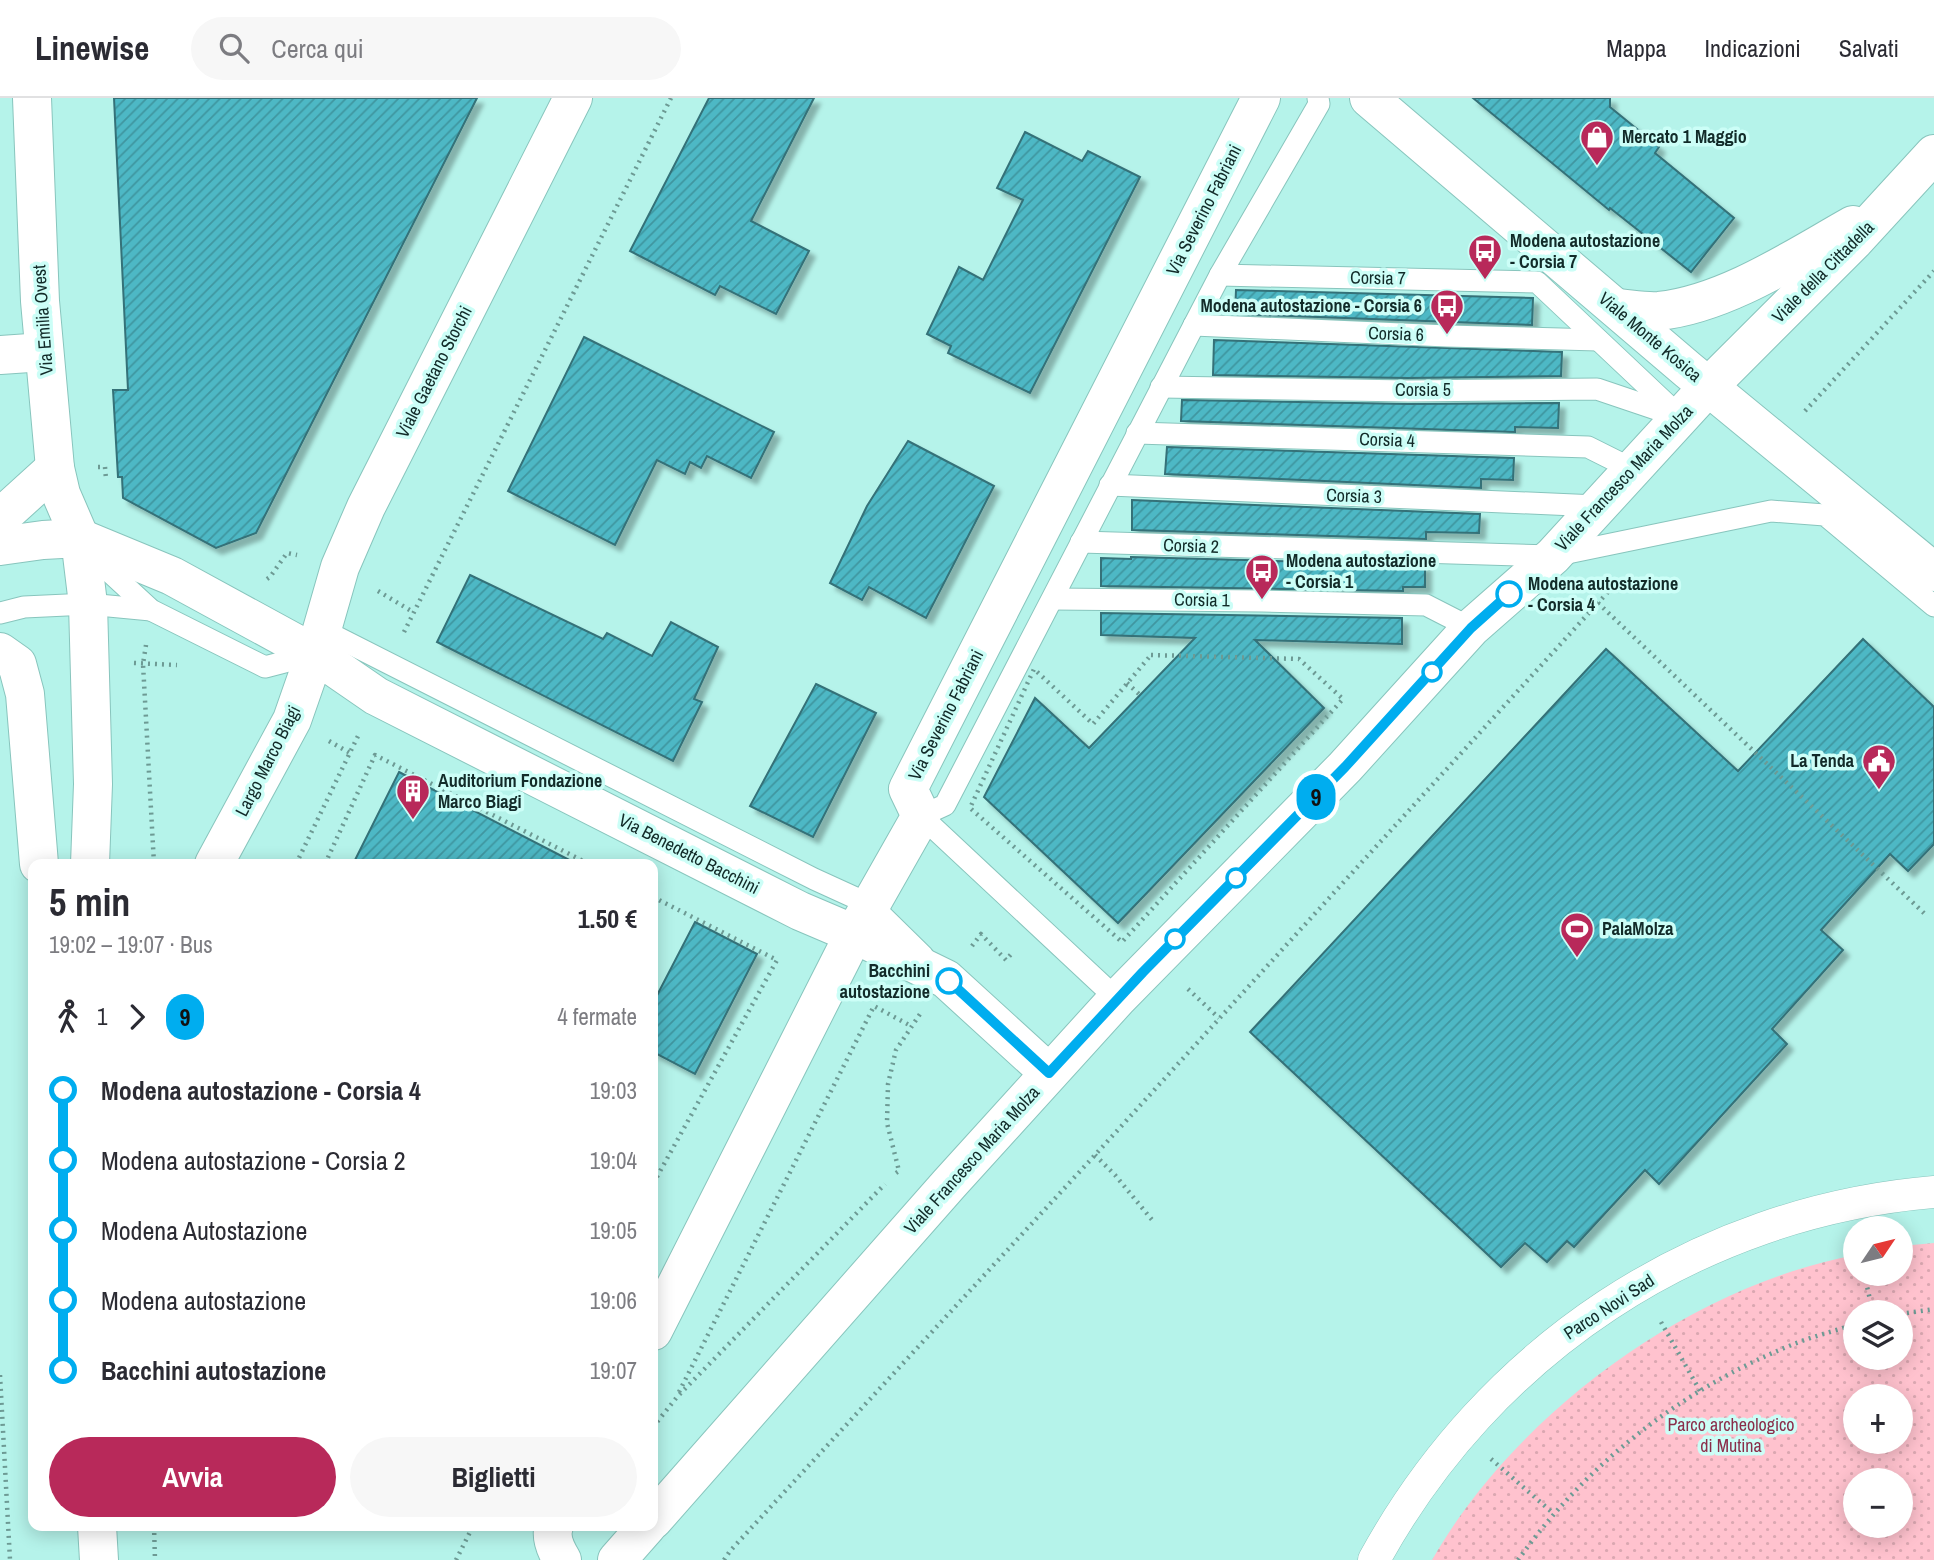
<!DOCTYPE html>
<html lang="it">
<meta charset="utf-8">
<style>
:root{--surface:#fff;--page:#f7f7f7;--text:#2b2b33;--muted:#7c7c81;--line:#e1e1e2;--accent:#b8295a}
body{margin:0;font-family:"Archivo Narrow",sans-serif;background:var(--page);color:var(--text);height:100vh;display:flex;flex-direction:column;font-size:26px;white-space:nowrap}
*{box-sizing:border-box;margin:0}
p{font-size:23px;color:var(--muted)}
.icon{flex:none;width:38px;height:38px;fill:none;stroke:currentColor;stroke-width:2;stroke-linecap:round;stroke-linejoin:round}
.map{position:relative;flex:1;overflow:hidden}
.details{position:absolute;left:28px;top:761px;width:630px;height:672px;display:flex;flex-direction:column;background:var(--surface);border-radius:14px;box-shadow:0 4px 18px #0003}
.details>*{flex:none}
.badge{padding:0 14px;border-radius:23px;font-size:24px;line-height:46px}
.needle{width:46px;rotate:55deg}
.tools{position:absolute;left:1843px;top:1118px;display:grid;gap:14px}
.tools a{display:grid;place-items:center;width:70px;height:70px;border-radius:50%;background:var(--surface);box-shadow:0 4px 18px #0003;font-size:35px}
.map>.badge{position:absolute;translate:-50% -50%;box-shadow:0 0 0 4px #fff}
.legs{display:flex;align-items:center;gap:10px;height:77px;padding:0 21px;font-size:23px}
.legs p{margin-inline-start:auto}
.headline{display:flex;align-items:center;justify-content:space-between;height:119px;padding:0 21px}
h1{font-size:38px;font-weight:700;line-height:52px}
.action{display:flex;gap:14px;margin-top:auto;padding:14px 21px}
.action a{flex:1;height:80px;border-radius:42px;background:var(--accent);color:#fff;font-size:28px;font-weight:700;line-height:80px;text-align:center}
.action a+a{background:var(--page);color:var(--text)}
ul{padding:0 21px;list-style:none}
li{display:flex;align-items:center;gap:24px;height:70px;font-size:26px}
li i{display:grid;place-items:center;width:10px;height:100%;margin:0 9px;background:currentColor}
li i::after{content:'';width:18px;height:18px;margin:-9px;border:5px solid;border-radius:50%;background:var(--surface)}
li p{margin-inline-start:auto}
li:first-child i{background:linear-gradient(#0000 50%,currentColor 0)}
li:last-child i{background:linear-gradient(currentColor 50%,#0000 0)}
header{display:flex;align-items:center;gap:42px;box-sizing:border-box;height:98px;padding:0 35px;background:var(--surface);border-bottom:2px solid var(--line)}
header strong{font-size:33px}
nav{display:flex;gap:38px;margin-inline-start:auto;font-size:24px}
.search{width:490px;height:63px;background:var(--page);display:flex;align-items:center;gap:18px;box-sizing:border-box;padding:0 24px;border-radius:38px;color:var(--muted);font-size:26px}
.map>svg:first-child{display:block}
.park{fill:url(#park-dots);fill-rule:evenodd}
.building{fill:url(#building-hatch);stroke:#347178;stroke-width:2;filter:url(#shadow)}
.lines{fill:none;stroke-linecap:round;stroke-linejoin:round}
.service-casing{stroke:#88c5bd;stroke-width:23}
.pedestrian-casing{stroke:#88c5bd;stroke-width:33}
.minor-casing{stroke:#88c5bd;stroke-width:40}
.tertiary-casing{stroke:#88c5bd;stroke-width:40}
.path{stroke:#6d9a94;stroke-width:4.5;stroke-dasharray:2 5;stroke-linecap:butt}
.service{stroke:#fff;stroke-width:21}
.pedestrian{stroke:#fff;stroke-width:32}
.minor{stroke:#fff;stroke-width:38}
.tertiary{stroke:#fff;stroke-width:38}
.line-1-casing{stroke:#fff;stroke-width:16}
.line-1{stroke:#00adef;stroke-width:10}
.stop-1-dot{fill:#fff;stroke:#00adef;stroke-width:3.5}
.labels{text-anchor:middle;stroke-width:7;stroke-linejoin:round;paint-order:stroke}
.poi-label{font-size:18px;font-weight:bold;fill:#122b29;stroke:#ccfef7;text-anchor:start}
.street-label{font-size:18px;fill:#122b29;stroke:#ccfef7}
.stop-label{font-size:18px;font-weight:bold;fill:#122b29;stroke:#ccfef7;text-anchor:start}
.park-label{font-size:18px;fill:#8a2d49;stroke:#ccfef7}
</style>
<header>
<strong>Linewise</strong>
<div class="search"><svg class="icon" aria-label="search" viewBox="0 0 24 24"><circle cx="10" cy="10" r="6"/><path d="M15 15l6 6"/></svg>Cerca qui</div>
<nav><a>Mappa</a><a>Indicazioni</a><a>Salvati</a></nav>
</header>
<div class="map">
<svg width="1934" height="1462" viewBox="0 0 1934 1462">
<defs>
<pattern id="park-dots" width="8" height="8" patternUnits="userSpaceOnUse" patternTransform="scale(1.75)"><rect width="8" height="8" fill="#ffc2ce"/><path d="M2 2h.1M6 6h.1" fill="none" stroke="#daa7b1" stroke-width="1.8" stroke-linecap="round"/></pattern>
<pattern id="building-hatch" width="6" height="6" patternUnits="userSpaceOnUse" patternTransform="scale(1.75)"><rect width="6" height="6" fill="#4db8c5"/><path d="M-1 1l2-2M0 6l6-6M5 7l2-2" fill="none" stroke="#3f96a0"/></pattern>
<filter id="shadow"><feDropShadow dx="6" dy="6" stdDeviation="2" flood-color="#0004"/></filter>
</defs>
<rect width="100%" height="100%" fill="#b5f3ea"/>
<path class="park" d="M1934,1145V1462H1432C1516,1315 1688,1189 1855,1157V1176H1900L1901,1148ZM1855,1214H1900V1260H1855ZM1855,1298H1900V1344H1855ZM1855,1382H1900V1428H1855Z"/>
<g class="building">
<path d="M114,0H477L256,435L216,450L123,400L122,379H118L113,292H128Z"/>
<path d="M709,0H814L751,123L809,153L776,216L720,188L715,197L630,153Z"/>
<path d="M1473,0H1610V9L1659,49L1655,55L1734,120L1691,174L1610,110L1609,112Z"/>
<path d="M1025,34L1082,63L1088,53L1140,79L1030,295L948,255L951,248L927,236L959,169L983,182L1023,102L997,90Z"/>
<path d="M1236,192L1533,200L1532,227L1235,216Z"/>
<path d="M584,239L774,334L751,380L707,358L701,370L690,364L685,376L657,362L615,447L508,393Z"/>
<path d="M1214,242L1562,254L1561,278L1408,280L1213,277Z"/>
<path d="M1182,302L1408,306L1559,305L1558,330L1515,329V334L1181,323Z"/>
<path d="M908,343L994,388L926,520L869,489L862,502L830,485L867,408Z"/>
<path d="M1167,349L1514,360L1513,382L1481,381V390L1165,376Z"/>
<path d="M1132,402L1480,416L1479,435L1426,434V441L1132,432Z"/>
<path d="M1131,459L1425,467V489H1403V493L1101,488V460L1131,461Z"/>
<path d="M470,477L603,541L607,535L652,558L671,524L718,549L694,601L702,604L673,663L437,544Z"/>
<path d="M1101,515L1402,520V546L1255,542L1324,610L1118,825L984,699L1035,600L1089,650L1195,540L1101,537Z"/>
<path d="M1863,541L1934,609V746L1908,773L1890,756L1821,832L1843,852L1772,931L1787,946L1659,1086L1645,1072L1574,1149L1567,1143L1547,1164L1525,1145L1501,1169L1250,934L1606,551L1738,673Z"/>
<path d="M816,586L876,615L813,739L750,708Z"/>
<path d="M399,674L577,766H353Z"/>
<path d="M695,824L757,856L695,976L653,954V905Z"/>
</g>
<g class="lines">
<g class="service-casing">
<g id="service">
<path d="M1220,177L1537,184L1676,315"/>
<path d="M1194,227L1447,238L1598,242"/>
<path d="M1161,289L1408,293L1597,291L1680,319"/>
<path d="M1137,335L1588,349L1632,371"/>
<path d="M1110,387L1597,408"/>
<path d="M1081,444L1553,458L1771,413L1825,417L1934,508"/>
<path d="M91,452L112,476L151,512L265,569L315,556"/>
<path d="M1053,501L1262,503L1426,507L1471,530"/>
<path d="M0,515L24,509L88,506L151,512"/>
<path d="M321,531L814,781L871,807L923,858"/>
<path d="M1117,901L921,718L945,707L1220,177L1319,6L1318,0"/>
</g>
</g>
<g class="pedestrian-casing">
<path id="pedestrian" d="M1374,1462C1488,1253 1696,1114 1934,1094"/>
</g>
<g class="minor-casing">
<g id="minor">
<path d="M1616,210C1630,211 1645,214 1659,213C1726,206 1796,159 1853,127"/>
<path d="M0,257L44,254"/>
<path d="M214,766L292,622L315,556L376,598L800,813L854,836L946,881L1049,975"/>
<path d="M653,1233L854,836L921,718L908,691L1261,0"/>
<path d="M653,1422L949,1086L1117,901L1345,669L1471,530L1553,458L1708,289L1855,142L1934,56"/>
<path d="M554,1428C550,1439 556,1452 562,1462"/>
<path d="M617,1462L647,1428"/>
</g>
</g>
<g class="tertiary-casing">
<g id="tertiary">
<path d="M32,0L40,203L55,370L61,396L80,440L88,506L93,686L90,766"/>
<path d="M1369,0L1688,272L1934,474"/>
<path d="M0,420L55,370"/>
<path d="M0,448L43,442L80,440L172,478L315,556L340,469L366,409L573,0"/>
<path d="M0,554L17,566L25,596L39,766"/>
<path d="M97,1428L99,1462"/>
</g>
</g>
<g class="path">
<path d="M1805,313L1934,173"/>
<path d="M98,369H105L106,381"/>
<path d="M267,481L270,479L287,455L297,457"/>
<path d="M378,493L413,514"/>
<path d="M1598,505L1927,818"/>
<path d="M404,534L671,0"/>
<path d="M146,547L143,566L154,766"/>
<path d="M1151,557L1299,561L1343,601L1122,844L970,710L1034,571L1093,626Z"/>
<path d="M134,565L177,567"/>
<path d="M1127,585L1140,597"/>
<path d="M329,643L350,655"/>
<path d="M296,766L358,638"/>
<path d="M325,766L375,657L589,766"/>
<path d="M653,799L777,862L653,1086"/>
<path d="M972,848L981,836L1006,862L1013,854"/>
<path d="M1188,891L1219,920"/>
<path d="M1095,1057L1115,1077L1153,1123"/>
<path d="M896,1075L899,1073L887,1025L888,986L896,952L920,916"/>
<path d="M1864,1176L1873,1214"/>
<path d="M1900,1216L1934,1211"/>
<path d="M1661,1224L1700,1293"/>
<path d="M0,1277L10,1462"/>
<path d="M679,1294L874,908L911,928"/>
<path d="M653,1329L677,1299L885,1086"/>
<path d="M1491,1361L1554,1416"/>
<path d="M154,1428L155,1462"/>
<path d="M456,1462L473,1428"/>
<path d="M724,1462L730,1453L1095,1057L1618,483"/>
<path d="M1518,1462C1587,1365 1683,1290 1794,1246C1814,1238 1835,1233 1855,1226"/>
</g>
<use href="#service" class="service"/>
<use href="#pedestrian" class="pedestrian"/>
<use href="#minor" class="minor"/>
<use href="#tertiary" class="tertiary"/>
</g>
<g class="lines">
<g class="line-1-casing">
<path id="line-1" d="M949,883L1049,975L1143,874L1345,669L1471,530L1509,496"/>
</g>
<use href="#line-1" class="line-1"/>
</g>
<defs>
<g id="shop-pin" transform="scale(1.75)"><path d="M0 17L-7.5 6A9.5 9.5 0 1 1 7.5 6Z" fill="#b8295a" stroke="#ccfef7"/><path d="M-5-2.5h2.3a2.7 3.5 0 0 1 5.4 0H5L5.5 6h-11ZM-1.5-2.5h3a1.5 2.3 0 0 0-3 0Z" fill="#fff"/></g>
<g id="bus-pin" transform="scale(1.75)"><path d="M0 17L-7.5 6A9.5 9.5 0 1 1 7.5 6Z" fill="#b8295a" stroke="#ccfef7"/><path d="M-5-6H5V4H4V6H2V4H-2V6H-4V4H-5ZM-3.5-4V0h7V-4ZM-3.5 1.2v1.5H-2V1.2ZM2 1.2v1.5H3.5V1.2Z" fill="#fff"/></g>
<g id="civic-pin" transform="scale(1.75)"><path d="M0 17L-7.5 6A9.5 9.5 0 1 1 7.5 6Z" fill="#b8295a" stroke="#ccfef7"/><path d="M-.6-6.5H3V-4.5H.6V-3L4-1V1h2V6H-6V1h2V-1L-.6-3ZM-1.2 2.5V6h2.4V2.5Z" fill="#fff"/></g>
<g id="building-pin" transform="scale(1.75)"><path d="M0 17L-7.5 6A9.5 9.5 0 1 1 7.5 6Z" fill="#b8295a" stroke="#ccfef7"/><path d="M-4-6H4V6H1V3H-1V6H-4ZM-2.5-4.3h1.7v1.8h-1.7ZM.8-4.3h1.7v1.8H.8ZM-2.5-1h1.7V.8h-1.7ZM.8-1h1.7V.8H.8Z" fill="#fff"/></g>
<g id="stadium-pin" transform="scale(1.75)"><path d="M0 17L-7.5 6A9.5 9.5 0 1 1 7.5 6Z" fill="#b8295a" stroke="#ccfef7"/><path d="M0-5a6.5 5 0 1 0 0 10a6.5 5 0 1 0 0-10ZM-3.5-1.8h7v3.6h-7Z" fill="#fff"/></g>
</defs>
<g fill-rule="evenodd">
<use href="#shop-pin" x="1597" y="39"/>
<use href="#bus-pin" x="1485" y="153"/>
<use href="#bus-pin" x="1447" y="208"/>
<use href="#bus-pin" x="1262" y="473"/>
<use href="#civic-pin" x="1879" y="663"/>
<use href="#building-pin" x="413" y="693"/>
<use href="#stadium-pin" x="1577" y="831"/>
</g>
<g class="stop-1-dot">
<circle cx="1509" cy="496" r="12"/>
<circle cx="1432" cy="574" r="9"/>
<circle cx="1236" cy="780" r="9"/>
<circle cx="1175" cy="841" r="9"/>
<circle cx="949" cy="883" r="12"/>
</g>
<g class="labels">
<g class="poi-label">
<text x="1622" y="45">Mercato 1 Maggio</text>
<text x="1510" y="149">Modena autostazione<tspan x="1510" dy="21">- Corsia 7</tspan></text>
<text x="1422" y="214" text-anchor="end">Modena autostazione - Corsia 6</text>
<text x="1286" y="469">Modena autostazione<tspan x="1286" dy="21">- Corsia 1</tspan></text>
<text x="1854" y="669" text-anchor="end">La Tenda</text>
<text x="438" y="689">Auditorium Fondazione<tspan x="438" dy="21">Marco Biagi</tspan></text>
<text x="1602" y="837">PalaMolza</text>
</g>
<g class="street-label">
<text transform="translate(1204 112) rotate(-63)" y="6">Via Severino Fabriani</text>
<text transform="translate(1823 174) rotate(-45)" y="6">Viale della Cittadella</text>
<text transform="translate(1378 180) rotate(1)" y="6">Corsia 7</text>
<text transform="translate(43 222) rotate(-94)" y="6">Via Emilia Ovest</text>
<text transform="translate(1396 236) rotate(2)" y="6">Corsia 6</text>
<text transform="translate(1650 239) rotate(40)" y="6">Viale Monte Kosica</text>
<text transform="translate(434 274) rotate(-63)" y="6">Viale Gaetano Storchi</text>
<text x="1423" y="298">Corsia 5</text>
<text transform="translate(1387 342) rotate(2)" y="6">Corsia 4</text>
<text transform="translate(1624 380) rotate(-47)" y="6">Viale Francesco Maria Molza</text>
<text transform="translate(1354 398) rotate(2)" y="6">Corsia 3</text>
<text transform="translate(1191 448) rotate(2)" y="6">Corsia 2</text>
<text transform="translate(1202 502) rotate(1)" y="6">Corsia 1</text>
<text transform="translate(946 617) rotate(-63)" y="6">Via Severino Fabriani</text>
<text transform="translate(268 663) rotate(-63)" y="6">Largo Marco Biagi</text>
<text transform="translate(689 756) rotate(27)" y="6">Via Benedetto Bacchini</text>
<text transform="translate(972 1062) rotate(-48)" y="6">Viale Francesco Maria Molza</text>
<text transform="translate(1609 1209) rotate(-33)" y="6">Parco Novi Sad</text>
</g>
<g class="stop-label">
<text x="1528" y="492">Modena autostazione<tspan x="1528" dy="21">- Corsia 4</tspan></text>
<text x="930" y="879" text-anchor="end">Bacchini<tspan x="930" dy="21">autostazione</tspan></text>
</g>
<g class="park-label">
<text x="1731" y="1333">Parco archeologico<tspan x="1731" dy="21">di Mutina</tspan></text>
</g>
</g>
</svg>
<div class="tools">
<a><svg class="needle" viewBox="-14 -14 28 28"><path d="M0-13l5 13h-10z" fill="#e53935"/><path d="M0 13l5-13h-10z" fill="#7c7c81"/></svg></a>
<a><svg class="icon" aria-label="layers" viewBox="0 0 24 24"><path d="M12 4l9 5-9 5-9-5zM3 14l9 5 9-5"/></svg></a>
<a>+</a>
<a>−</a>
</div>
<b class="badge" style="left:1316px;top:699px;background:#00adef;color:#111">9</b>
<section class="details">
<div class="headline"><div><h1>5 min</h1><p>19:02 – 19:07 · Bus</p></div><b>1.50 €</b></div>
<div class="legs"><svg class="icon" aria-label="walk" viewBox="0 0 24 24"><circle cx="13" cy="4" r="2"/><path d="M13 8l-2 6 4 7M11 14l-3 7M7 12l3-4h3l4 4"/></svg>1<svg class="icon" aria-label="forward" viewBox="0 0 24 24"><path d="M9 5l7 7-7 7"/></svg><b class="badge" style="background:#00adef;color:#111">9</b><p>4 fermate</p></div>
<ul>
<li><i style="color:#00adef"></i><b>Modena autostazione - Corsia 4</b><p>19:03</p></li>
<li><i style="color:#00adef"></i><span>Modena autostazione - Corsia 2</span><p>19:04</p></li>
<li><i style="color:#00adef"></i><span>Modena Autostazione</span><p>19:05</p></li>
<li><i style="color:#00adef"></i><span>Modena autostazione</span><p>19:06</p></li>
<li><i style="color:#00adef"></i><b>Bacchini autostazione</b><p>19:07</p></li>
</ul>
<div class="action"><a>Avvia</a><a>Biglietti</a></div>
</section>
</div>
